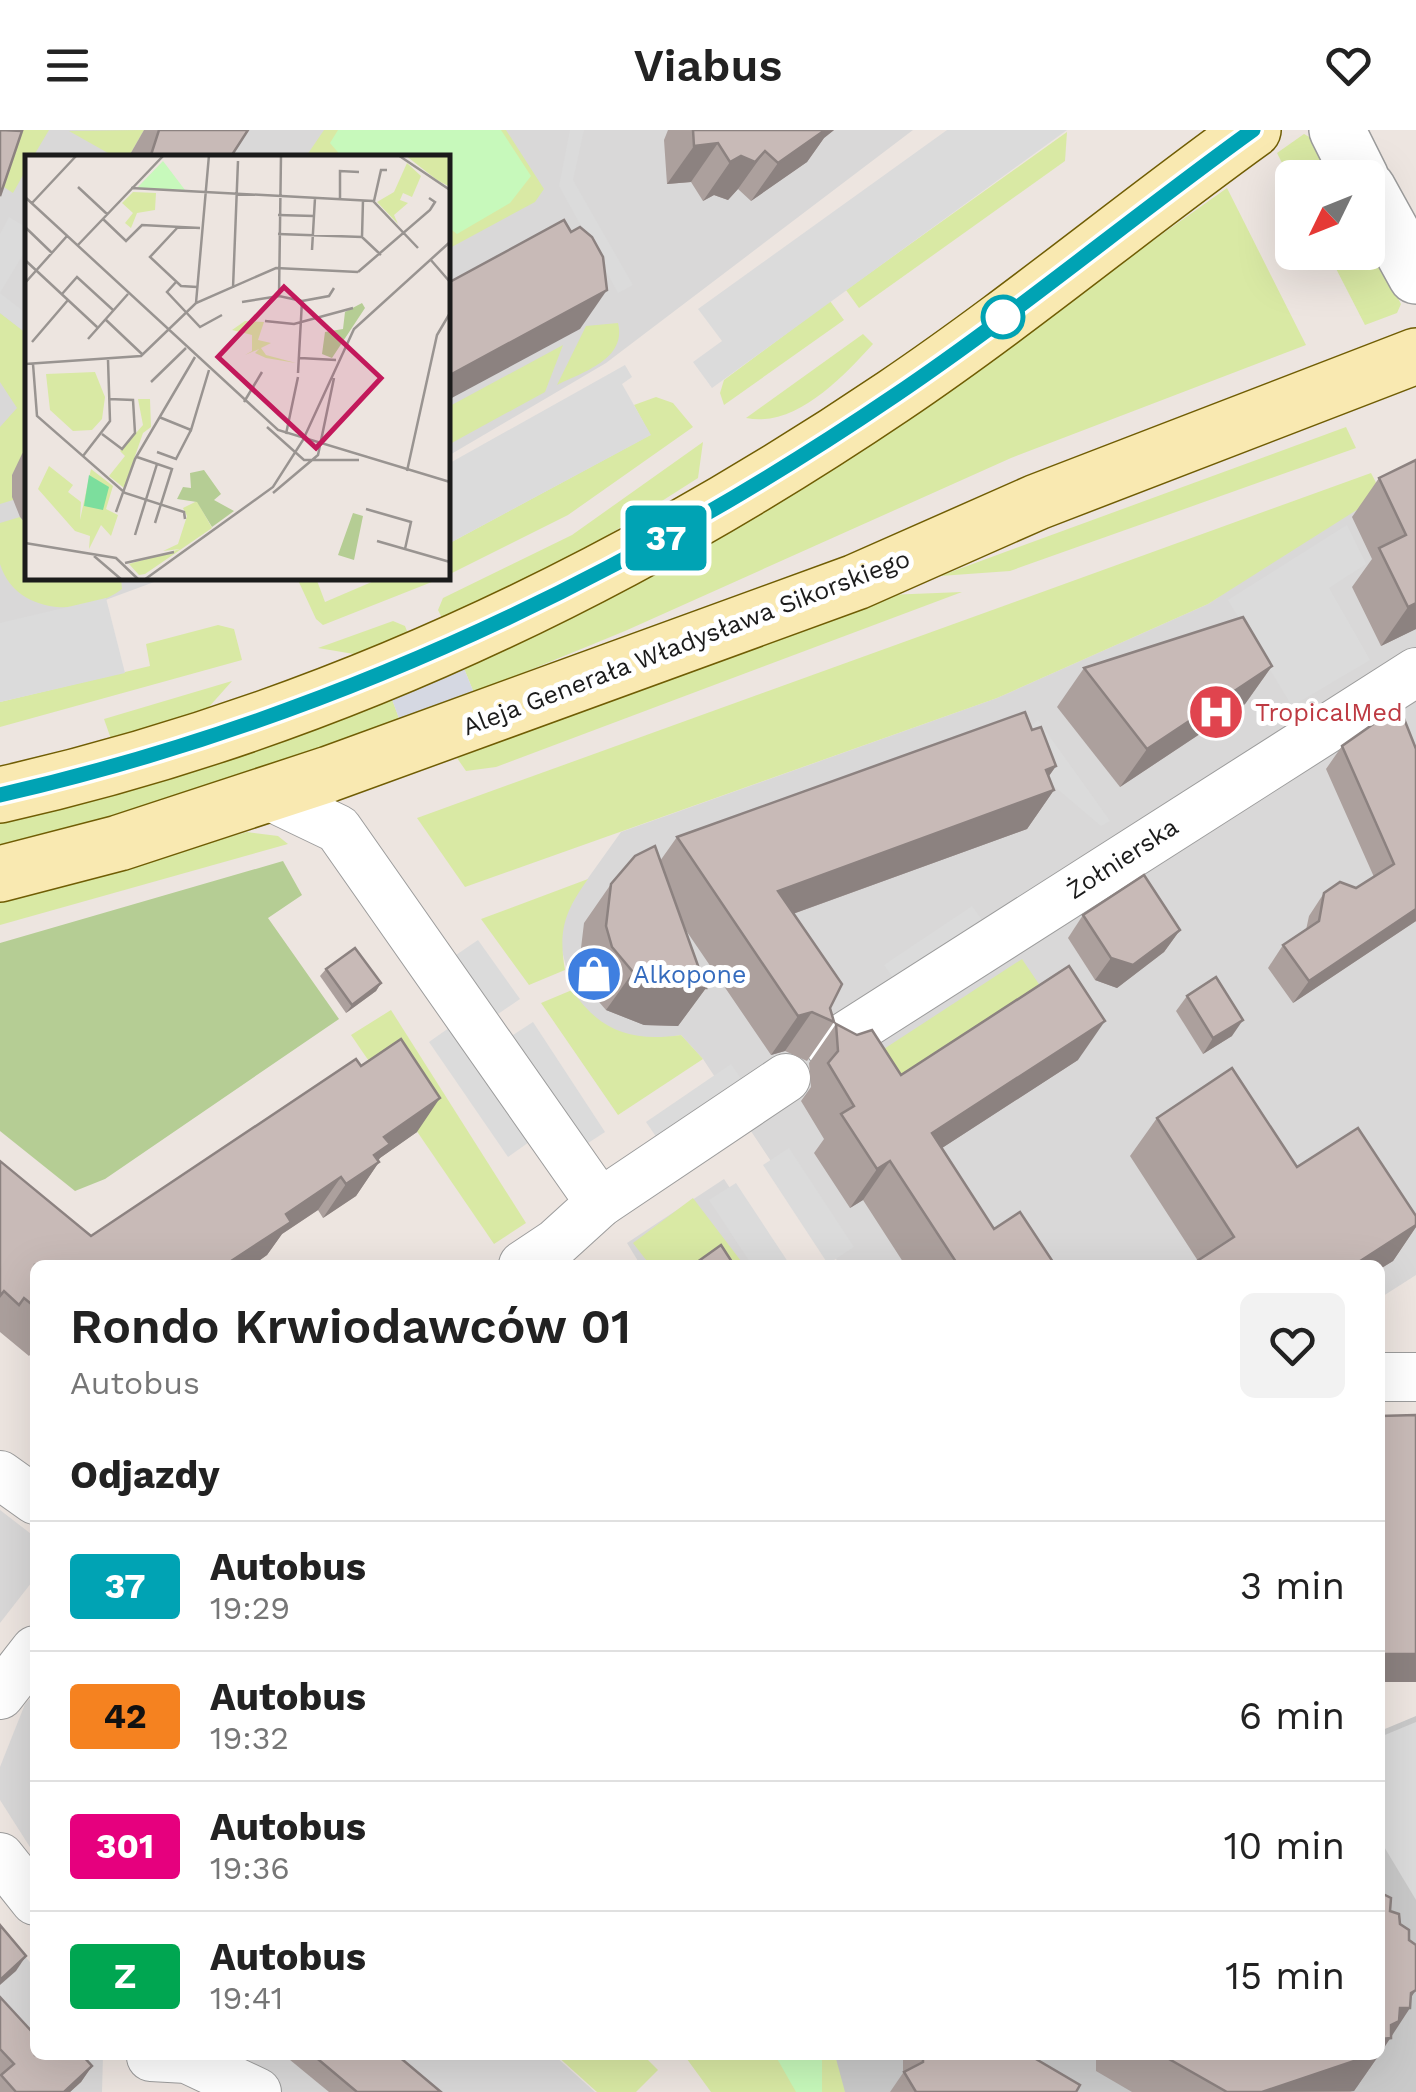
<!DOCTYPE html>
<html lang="pl">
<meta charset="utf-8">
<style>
:root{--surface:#fff;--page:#f2f2f2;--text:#222;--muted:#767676;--line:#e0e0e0}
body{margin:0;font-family:"Work Sans",sans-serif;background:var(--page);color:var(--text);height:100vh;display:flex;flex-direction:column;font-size:38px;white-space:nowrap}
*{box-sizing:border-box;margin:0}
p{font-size:32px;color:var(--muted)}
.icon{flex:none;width:55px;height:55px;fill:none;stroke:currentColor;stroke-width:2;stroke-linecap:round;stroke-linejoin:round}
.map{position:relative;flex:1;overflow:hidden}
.panel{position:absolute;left:30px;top:1130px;width:1355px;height:800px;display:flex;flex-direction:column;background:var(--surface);border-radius:15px;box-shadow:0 10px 40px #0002}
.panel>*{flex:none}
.badge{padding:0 20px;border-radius:8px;font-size:35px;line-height:65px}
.needle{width:65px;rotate:227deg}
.buttons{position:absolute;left:1275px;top:30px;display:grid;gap:20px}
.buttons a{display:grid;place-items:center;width:110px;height:110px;border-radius:15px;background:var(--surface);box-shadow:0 10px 40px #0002;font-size:50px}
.map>.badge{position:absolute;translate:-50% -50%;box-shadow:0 0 0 5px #fff}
h2{padding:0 40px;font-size:38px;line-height:90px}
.round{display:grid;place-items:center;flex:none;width:105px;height:105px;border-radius:15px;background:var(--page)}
.headline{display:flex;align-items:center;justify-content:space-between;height:170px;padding:0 40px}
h1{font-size:48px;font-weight:600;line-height:75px}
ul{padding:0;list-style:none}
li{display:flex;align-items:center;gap:30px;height:130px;padding:0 40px;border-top:2px solid var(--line)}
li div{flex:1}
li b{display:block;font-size:38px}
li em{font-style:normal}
li .badge{min-width:110px;font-weight:700;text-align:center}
header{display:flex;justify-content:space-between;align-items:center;height:130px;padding:0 40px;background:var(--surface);font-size:45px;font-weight:600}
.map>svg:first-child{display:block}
.residential{fill:#d9d8d8}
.religious{fill:#c9c9c9}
.grass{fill:#d9e9a4}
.forest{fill:#b5cd94}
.park{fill:#c7f9bb}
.parking{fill:#dbdbdb}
.plaza{fill:#d5d8e2}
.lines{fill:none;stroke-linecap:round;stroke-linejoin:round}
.minor-casing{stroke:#9c9c9c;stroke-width:50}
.tertiary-casing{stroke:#9c9c9c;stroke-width:58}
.secondary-casing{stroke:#705d04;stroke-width:58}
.minor{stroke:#fff;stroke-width:48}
.tertiary{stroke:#fff;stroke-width:55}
.secondary{stroke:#f9e9b1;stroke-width:55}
.wall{fill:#aca09d}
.shaded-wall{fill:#8c8280}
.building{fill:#c8bab7;stroke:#8c8280;stroke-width:2.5}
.line-casing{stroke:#fff;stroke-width:22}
.line{stroke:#00a3b4;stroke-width:15}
.stop-dot{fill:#fff;stroke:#00a3b4;stroke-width:5}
.labels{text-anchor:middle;stroke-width:10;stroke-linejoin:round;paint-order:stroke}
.street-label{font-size:25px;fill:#1b1b1b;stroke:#fff}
.health-label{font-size:25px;fill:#be3a42;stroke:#fff;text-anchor:start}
.shop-label{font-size:25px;fill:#366cbe;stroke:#fff;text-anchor:start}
.inset-road{fill:none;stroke:#999491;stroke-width:2.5}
.view{fill:#c2185b;fill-opacity:0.15;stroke:#c2185b;stroke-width:5}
.inset-edge{fill:none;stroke:#1b1b1b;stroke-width:5}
</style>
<header><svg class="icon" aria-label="menu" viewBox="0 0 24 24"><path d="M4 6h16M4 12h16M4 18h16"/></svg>Viabus<svg class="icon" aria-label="heart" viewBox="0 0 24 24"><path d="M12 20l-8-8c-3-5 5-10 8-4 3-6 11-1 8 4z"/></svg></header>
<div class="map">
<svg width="1416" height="1962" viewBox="0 0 1416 1962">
<rect width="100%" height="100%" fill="#ede5e0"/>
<g class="residential">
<path d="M0,0H913L606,233L448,326V28H28V448H165L0,509Z"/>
<path d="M1416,346V1145L1380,1168V1135H840L703,929L681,905L645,911L608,899L586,881L572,860L559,809L566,779L621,702L997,568L1208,474L1343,385Z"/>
<path d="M724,1049L781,1135H634L638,1131L627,1113Z"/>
<path d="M0,1380L35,1407V1448L0,1493Z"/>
<path d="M35,1563V1725L0,1670V1637L25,1574Z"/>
<path d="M0,1797L35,1838V1925H103L102,1962H0Z"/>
<path d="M223,1925H554L595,1962H281L267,1949Z"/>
</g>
<path class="religious" d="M1416,1586V1962H739L711,1925H1380V1601Z"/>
<g class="grass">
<path d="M0,0H49L33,27L28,28L27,38L13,63L1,55Z"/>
<path d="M144,0L128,28L115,27L69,1Z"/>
<path d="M324,0H506L544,59L535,72L448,119V28H305Z"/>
<path d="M1067,2L1065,31L859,178L846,160Z"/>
<path d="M1304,4L1315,10L1335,47L1292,48V53L1277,23Z"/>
<path d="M1227,58L1306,215L1011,328L625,501L474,563L463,536L955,251Z"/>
<path d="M1368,109L1401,174L1397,183L1365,195L1328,123L1368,122Z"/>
<path d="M830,171L844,190L724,275L720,263L724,250Z"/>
<path d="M0,183L28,204L27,318L12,345L13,370L0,374V297L17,278L0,252Z"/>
<path d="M618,193C627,229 583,242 557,255L586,196Z"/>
<path d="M863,204L873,214C842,248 795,298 746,288Z"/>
<path d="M563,215L545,262L448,315V277Z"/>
<path d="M656,267L673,273L693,297L568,385L448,445V414L650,305L634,275Z"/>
<path d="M1346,297L1356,318L1010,441L940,446Z"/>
<path d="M703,312L698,348L574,427L443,490L438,480L443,468L572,405Z"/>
<path d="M1371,343L1382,364L1208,474L997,568L465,757L417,688Z"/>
<path d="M20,387L27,396L28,448H121L122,459C85,487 16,486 0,434C0,422 0,405 0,393Z"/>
<path d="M297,448H316L325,472L381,448H442L323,495L316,489Z"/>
<path d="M962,462L496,637L466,641L457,628L887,465Z"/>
<path d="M393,491L405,496L410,509L366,526L318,518Z"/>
<path d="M218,495L234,499L242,530L0,597V572L150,536L146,514Z"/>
<path d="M232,551L208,578L111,609L104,589Z"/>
<path d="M390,564L400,591L135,683L0,718V687Z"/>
<path d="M247,702L278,706L288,714L0,795V771Z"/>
<path d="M588,749C565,781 558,800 565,840L529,855L481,789Z"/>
<path d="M1022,829L1049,869L874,984L847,943Z"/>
<path d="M572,860C600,902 633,912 681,905L703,929L618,985L541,873Z"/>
<path d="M391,880L526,1093L494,1114L351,905Z"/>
<path d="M693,1068L744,1135H650L633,1113Z"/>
<path d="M556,1925H643L658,1940L636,1962H597Z"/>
<path d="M684,1925H835L845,1962H711Z"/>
</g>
<path class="forest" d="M283,731L302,765L268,788L339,889L105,1049L75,1061L0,1001V813Z"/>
<g class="park">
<path d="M338,0H501L531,46L510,73L457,104L448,97V28L342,27L330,13Z"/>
<path d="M775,1925H822V1962H796Z"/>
</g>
<g class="parking">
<path d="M570,0H584L573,50L633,155L618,163L559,56Z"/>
<path d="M947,0H1067L712,258L693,232L722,211L698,179Z"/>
<path d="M9,87L27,98V118L0,163L27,184V204L0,183V104Z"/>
<path d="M625,235L632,247L622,254L651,305L448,414V334Z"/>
<path d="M1347,395L1366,434L1329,458L1370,530L1292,576L1228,470Z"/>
<path d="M106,468L125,543L0,572V493Z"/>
<path d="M1038,590L1110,691L1101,696L1008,617Z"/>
<path d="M972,776L996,809L907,868L884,835Z"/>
<path d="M478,810L520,869L498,884L456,825Z"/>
<path d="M533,892L605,1002L582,1017L510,907Z"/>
<path d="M453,895L532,1010L508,1027L429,912Z"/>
<path d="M731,934L755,969L670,1027L646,992Z"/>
<path d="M789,1018L854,1117L828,1134L763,1035Z"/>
<path d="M736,1053L790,1135H752L709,1070Z"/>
<path d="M1416,1592V1770L1380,1710V1672L1385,1669L1380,1661V1607Z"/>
</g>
<path class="plaza" d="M463,536L474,563L400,591L390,564Z"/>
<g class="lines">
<g class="minor-casing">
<g id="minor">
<path d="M267,665L338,699L600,1073"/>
<path d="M830,916L1416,542"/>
<path d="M523,1135L556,1113L600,1073L786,948"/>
<path d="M1380,1247H1416"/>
<path d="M0,1345L35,1370"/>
<path d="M0,1565L35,1520"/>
<path d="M0,1727L35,1771"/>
<path d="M151,1927L187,1929L257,1962"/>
</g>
</g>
<g class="tertiary-casing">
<g id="tertiary">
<path d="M1337,0L1361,48"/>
<path d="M1368,59L1416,146"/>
</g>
</g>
<g class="secondary-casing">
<g id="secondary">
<path d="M0,665C323,592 620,451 894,266C1017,183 1132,87 1253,0"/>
<path d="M0,744L119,713L329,644L856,452L1037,372L1416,226"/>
</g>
</g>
<use href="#minor" class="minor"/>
<use href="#tertiary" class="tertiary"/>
<use href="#secondary" class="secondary"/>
</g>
<g class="wall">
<path d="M144,0H248L230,28H128Z"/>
<path d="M668,0H834L824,8L807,32L751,71L738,59L728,70L714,65L703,71L691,52L667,54L664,10Z"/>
<path d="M28,316V396L20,387L12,367V345L22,324Z"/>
<path d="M1416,330V499L1381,516L1352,457L1372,429L1352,387L1379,348Z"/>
<path d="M1272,536L1245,574L1120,657L1057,577L1084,538Z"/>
<path d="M1399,576L1416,791L1293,873L1268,838L1283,815L1306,800L1309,786L1324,763L1356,758L1374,747L1326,639L1342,616Z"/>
<path d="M1032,600L1056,636L1049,646L1054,660L1027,699L793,784L834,892L807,931L785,921L771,925L683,796L706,858L678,896L644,895L606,880L585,856L579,835L584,793L611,754L660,731L677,707Z"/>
<path d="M1083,785L1180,800L1164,822L1117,858L1095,850L1068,808Z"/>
<path d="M326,839L381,853L376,861L346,883L320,846Z"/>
<path d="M1187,866L1232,906L1203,924L1176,881Z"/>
<path d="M836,894L901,945L1078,930L942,1018L994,1099L1055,1135H905L863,1070L850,1078L814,1023L824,1009L801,971L811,957L809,933Z"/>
<path d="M361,936L417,1002L380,1028L378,1031L379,1032L356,1066L323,1088L318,1080L282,1104L267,1125L253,1135H35V1219L29,1226L0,1202V1031L91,1106Z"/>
<path d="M1157,988L1297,1037L1416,1086V1097L1393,1131L1380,1139V1135L1198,1131L1130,1026Z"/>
<path d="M0,1867L35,1925L92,1936L81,1952L70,1962H0Z"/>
<path d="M284,1925H397L441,1962H329Z"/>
<path d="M903,1925H1029L1076,1962H890L903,1943Z"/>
<path d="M1096,1925H1379L1354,1961L1350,1962H1132L1096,1941Z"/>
</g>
<g class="shaded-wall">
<path d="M822,0H834L824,8L807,32L751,71L778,33Z"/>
<path d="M718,13L691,52L667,54L694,16Z"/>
<path d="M765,21L738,59L728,70L714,65L703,71L730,32L741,26Z"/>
<path d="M607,160L580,199L448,270V246Z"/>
<path d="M1416,473V499L1381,516L1408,477Z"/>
<path d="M1272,536L1245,574L1120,657L1147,619Z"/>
<path d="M1056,636L1034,667L1054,660L1027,699L751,799L778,761Z"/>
<path d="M1416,779V791L1293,873L1309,851Z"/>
<path d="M1180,800L1164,822L1117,858L1095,850L1111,828Z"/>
<path d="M633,842L706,858L678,896L644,895L606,880Z"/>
<path d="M381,853L376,861L346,883L352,875Z"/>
<path d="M812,882L785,921L771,925L798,886Z"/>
<path d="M1243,890L1232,906L1203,924L1213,908Z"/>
<path d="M1105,891L1078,930L905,1042L932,1003Z"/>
<path d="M440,968L417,1002L380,1028L375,1035L379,1032L356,1066L323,1088L346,1054L384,1007Z"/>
<path d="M890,1031L863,1070L850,1078L877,1039Z"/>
<path d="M341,1047L318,1080L282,1104L267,1125L253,1135H225L286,1084Z"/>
<path d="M1416,1095V1097L1393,1131L1380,1139V1135H1354Z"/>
<rect x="1380" y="1524" width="36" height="28"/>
<path d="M26,1826L16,1841L0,1855V1850Z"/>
<path d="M1416,1860L1404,1878H1410L1380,1924V1907L1411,1863Z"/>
<path d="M1369,1925H1379L1354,1961L1262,1962Z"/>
<path d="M92,1936L81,1952L70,1962H64Z"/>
</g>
<g class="building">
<path d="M0,0L22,1L0,66Z"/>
<path d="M159,0H248L230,28H150Z"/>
<path d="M693,0H825L778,33L765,21L755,32L741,26L730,32L718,13L694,16Z"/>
<path d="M564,90L571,102L580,97L592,107L603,127L607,160L448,246V153Z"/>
<path d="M1416,330V473L1408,477L1379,418L1406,405L1379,348Z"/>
<path d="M1243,487L1272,536L1147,619L1084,538Z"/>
<path d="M1399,576L1416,619V779L1309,851L1283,815L1319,791L1324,763L1340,752L1356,758L1394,734L1342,616Z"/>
<path d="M1025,582L1032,600L1041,597L1056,636L1046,640L1054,660L778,761L842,854L830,878L834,892L812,882L798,886L677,707Z"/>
<path d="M655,716L706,858L671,857L633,842L612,817L606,796L611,754L635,726Z"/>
<path d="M1144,745L1180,800L1133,835L1111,828L1083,785Z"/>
<path d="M355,818L381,853L352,875L326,839Z"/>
<path d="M1069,836L1105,891L932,1003L994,1099L1020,1082L1055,1135H958L890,1031L877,1039L841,984L854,976L828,933L838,921L836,894L857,905L872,900L901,945Z"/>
<path d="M1216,847L1243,890L1213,908L1187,866Z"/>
<path d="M401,909L440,968L384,1007L390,1014L374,1025L379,1032L346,1054L341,1047L286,1084L291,1092L225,1135H35V1177L24,1168L19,1175L4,1161L0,1166V1031L91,1106L356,929L361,936Z"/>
<path d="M1232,938L1297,1037L1358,998L1416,1086V1095L1354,1135H1191L1234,1107L1157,988Z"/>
<path d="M721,1115L734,1135H693Z"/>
<path d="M1416,1285V1524H1380V1286Z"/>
<path d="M1380,1751L1381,1763L1391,1768L1390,1781L1399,1784L1400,1794L1409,1800V1810L1416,1815V1860L1411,1863L1410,1878H1400L1399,1891L1391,1895V1908L1381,1909L1380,1922Z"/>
<path d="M0,1795L26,1826L0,1850Z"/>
<path d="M0,1867L35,1905V1925H82L92,1936L64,1962H16L1,1945L14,1934L0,1919Z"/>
<path d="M313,1925H397L441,1962H357Z"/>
<path d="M923,1925H1029L1080,1955L1076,1962H916L904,1942L923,1932Z"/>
<path d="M1162,1925H1372L1262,1962H1227Z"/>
</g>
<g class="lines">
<g class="line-casing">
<path id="line" d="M0,665C323,591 621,451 894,266C1017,183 1132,87 1253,0"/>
</g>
<use href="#line" class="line"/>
</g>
<defs>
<g id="hospital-disc" transform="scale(2.875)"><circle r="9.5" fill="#e0444e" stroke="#fff"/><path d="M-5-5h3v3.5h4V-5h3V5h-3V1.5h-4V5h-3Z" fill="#fff"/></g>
<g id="shop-disc" transform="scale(2.875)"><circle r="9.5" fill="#3f7fe0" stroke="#fff"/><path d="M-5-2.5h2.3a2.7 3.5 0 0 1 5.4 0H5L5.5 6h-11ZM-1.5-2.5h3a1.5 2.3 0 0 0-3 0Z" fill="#fff"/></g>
</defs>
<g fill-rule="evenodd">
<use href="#hospital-disc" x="1216" y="582"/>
<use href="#shop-disc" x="594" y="844"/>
</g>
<circle class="stop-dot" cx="1003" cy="187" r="20"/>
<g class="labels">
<g class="street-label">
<text transform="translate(686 512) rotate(-21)" y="9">Aleja Generała Władysława Sikorskiego</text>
<text transform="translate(1122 728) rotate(-33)" y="9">Żołnierska</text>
</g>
<g class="health-label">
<text x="1255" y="591">TropicalMed</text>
</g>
<g class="shop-label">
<text x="633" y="853">Alkopone</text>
</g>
</g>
<g transform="translate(25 25)">
<rect width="425" height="425" fill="#ede5e0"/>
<path d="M380,0H425V32L412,25ZM382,8L396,21L387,42L378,38L375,45L383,48L369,60L373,69L352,47L369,37ZM108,37L131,38L130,55L112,58L106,73L100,68L108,58L97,48ZM220,166L239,167L233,185L246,188L236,193L241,200L271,208L241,203L230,198L234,194L220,200L227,196V180L207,175ZM70,217L80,242L77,264L67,275L48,276L25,255L21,219ZM113,244H125L126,272L118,278L99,333L84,321L100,301L95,296L118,270ZM24,311L48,330L43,337L56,347L55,365L66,314L88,331L81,354L93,360L86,381L76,370L64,394L65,381L50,376L13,334ZM172,346L187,373L120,419L114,420L104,409L155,394L138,396L153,389L162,361L158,353Z" fill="#d9e9a4"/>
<path d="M337,148L340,153L307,203L297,199L300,177L318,174L320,157ZM179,315L196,339L189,345L209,356L187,372L172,347L152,344L158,332L166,333L165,318ZM328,358L338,361L329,405L313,400Z" fill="#b5cd94"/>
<path d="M138,6L160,35L112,33Z" fill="#c7f9bb"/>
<path d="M64,320L84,332L78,355L59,351Z" fill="#7cde9d"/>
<path class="inset-road" d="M373,0L425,35M53,32L82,59M106,33L348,46L393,93M0,42L253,275L425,327M315,44V16L334,17M349,46L356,15H362M7,48L52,0M253,60L289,61M78,64L101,86L117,70L175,73M0,72L27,98M153,72L125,102L156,131L172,132M253,79L337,82L356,100M337,82L338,45M52,91L139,0M287,95L290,43M405,104L425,127M0,105L72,172M333,117L405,55L410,47L404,43M151,127L142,137L175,172L197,160M0,128L42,81M208,133L213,6M37,139L52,122L88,155M254,141L256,0M277,146L304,141L309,133M217,147L254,141L277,146M171,148L184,0M80,164L118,200M240,166L269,169L328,153M63,184L103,139M7,187L43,145M275,203L311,205M0,209L116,201L171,148L251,113L333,117M8,209L12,261L100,338L159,357L160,364M273,218L277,146M126,227L161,193M219,247L237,217M134,262L166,275L184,215M242,272L279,305H334M77,279L97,294L110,278L108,245L84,244M261,279L273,222M132,297L151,304L166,275M58,301L85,266L83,205M112,302L147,314L130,368M382,316L412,180L425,158M248,338L293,300L309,223M341,354L386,367L380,394M91,357L110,304L170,202M110,380L132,309M352,386L425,407M0,388L91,403L114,425M69,401L97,425M100,408L149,397M119,425L248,332L278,285L329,174L425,87"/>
<path class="view" d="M259,132L356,223L291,293L193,202Z"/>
<rect width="425" height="425" class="inset-edge"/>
</g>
</svg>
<div class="buttons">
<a><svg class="needle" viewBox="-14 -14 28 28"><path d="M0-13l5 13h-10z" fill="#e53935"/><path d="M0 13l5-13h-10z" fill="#767676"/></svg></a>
</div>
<b class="badge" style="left:666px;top:408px;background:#00a3b4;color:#fff">37</b>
<section class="panel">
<div class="headline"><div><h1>Rondo Krwiodawców 01</h1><p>Autobus</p></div><a class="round"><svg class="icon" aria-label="heart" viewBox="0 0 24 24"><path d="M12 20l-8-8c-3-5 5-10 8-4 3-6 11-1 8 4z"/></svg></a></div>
<h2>Odjazdy</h2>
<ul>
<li><span class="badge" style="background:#00a3b4;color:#fff">37</span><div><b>Autobus</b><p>19:29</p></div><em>3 min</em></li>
<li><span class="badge" style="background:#f58220;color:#111">42</span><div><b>Autobus</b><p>19:32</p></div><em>6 min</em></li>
<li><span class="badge" style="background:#e6007e;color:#fff">301</span><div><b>Autobus</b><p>19:36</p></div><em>10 min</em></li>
<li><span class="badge" style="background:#00a651;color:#fff">Z</span><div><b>Autobus</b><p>19:41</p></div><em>15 min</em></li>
</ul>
</section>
</div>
